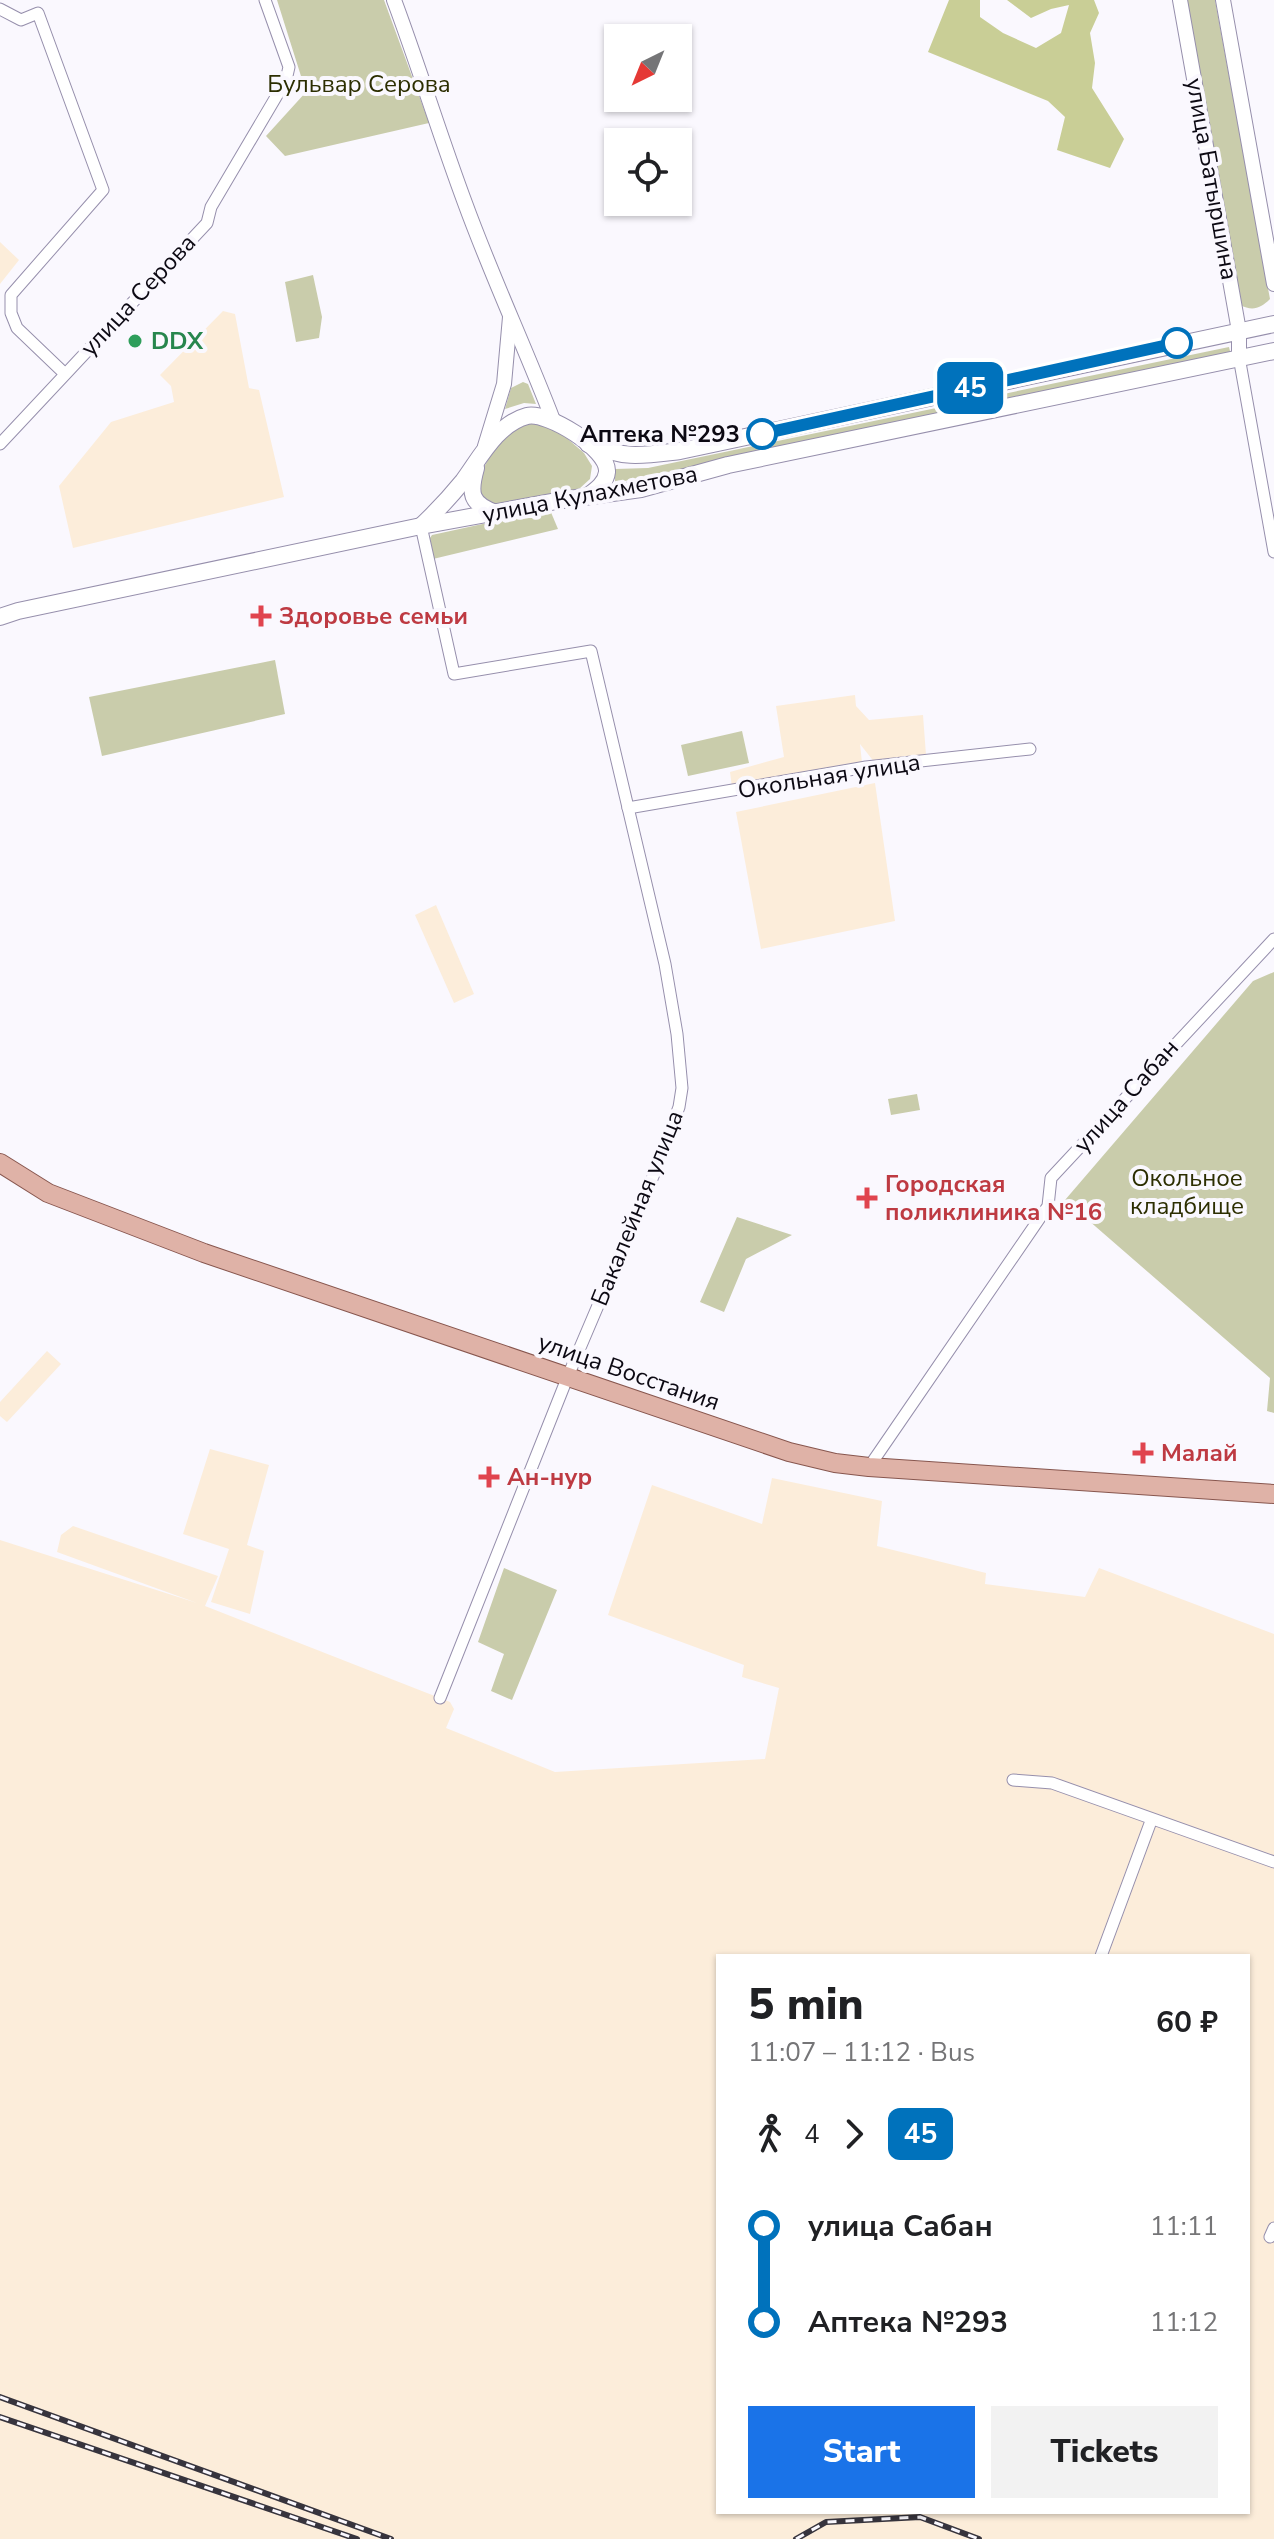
<!DOCTYPE html>
<meta charset="utf-8">
<style>
:root{--surface:#fff;--page:#f2f2f2;--text:#202124;--muted:#757577;--accent:#1a73e8}
body{margin:0;font-family:"Nunito Sans",sans-serif;background:var(--page);color:var(--text);height:100vh;display:flex;flex-direction:column;font-size:30px;white-space:nowrap}
*{box-sizing:border-box;margin:0}
p{font-size:26px;color:var(--muted)}
.icon{flex:none;width:44px;height:44px;fill:none;stroke:currentColor;stroke-width:2;stroke-linecap:round;stroke-linejoin:round}
.map{position:relative;flex:1;overflow:hidden}
.sheet{position:absolute;left:716px;top:1954px;width:534px;height:560px;display:flex;flex-direction:column;background:var(--surface);border-radius:0px;box-shadow:0 2px 6px #0004}
.sheet>*{flex:none}
.badge{padding:0 16px;border-radius:12px;font-size:28px;line-height:52px}
.needle{width:52px;rotate:223deg}
.controls{position:absolute;left:604px;top:24px;display:grid;gap:16px}
.controls a{display:grid;place-items:center;width:88px;height:88px;border-radius:0px;background:var(--surface);box-shadow:0 2px 6px #0004;font-size:40px}
.map>.badge{position:absolute;translate:-50% -50%;box-shadow:0 0 0 4px #fff}
.legs{display:flex;align-items:center;gap:12px;height:88px;padding:0 32px;font-size:26px}
.legs p{margin-inline-start:auto}
.head{display:flex;align-items:center;justify-content:space-between;height:136px;padding:0 32px}
h1{font-size:44px;font-weight:800;line-height:60px}
.button{display:flex;gap:16px;margin-top:auto;padding:16px 32px}
.button a{flex:1;height:92px;border-radius:0px;background:var(--accent);color:#fff;font-size:32px;font-weight:800;line-height:92px;text-align:center}
.button a+a{background:var(--page);color:var(--text)}
ul{padding:0 32px;list-style:none}
li{display:flex;align-items:center;gap:28px;height:96px;font-size:30px}
li i{display:grid;place-items:center;width:12px;height:100%;margin:0 10px;background:currentColor}
li i::after{content:'';width:20px;height:20px;margin:-10px;border:6px solid;border-radius:50%;background:var(--surface)}
li p{margin-inline-start:auto}
li:first-child i{background:linear-gradient(#0000 50%,currentColor 0)}
li:last-child i{background:linear-gradient(currentColor 50%,#0000 0)}
.map>svg:first-child{display:block}
.industrial{fill:#fcedda;fill-rule:evenodd}
.green{fill:#c9ccab}
.forest{fill:#c9ce96}
.lines{fill:none;stroke-linecap:round;stroke-linejoin:round}
.minor-casing{stroke:#968fac;stroke-width:13}
.tertiary-casing{stroke:#968fac;stroke-width:16}
.secondary-casing{stroke:#968fac;stroke-width:18}
.primary-casing{stroke:#87564e;stroke-width:20}
.minor{stroke:#fff;stroke-width:11}
.tertiary{stroke:#fff;stroke-width:14}
.secondary{stroke:#fff;stroke-width:16}
.primary{stroke:#dfb2a7;stroke-width:18}
.rail-casing{stroke:#37343d;stroke-width:6}
.rail{stroke:#faf8fe;stroke-width:3;stroke-dasharray:9;stroke-linecap:butt}
.line-1-casing{stroke:#fff;stroke-width:18}
.line-1{stroke:#0072bc;stroke-width:12}
.leisure-dot{fill:#2e9e5b;stroke:#faf8fe;stroke-width:3}
.stop-1-dot{fill:#fff;stroke:#0072bc;stroke-width:4}
.health-dot{fill:#e0444e;stroke:#faf8fe;stroke-width:3}
.labels{text-anchor:middle;stroke-width:8;stroke-linejoin:round;paint-order:stroke}
.park-label{font-size:24px;fill:#2c2e01;stroke:#faf8fe}
.street-label{font-size:24px;fill:#0c0913;stroke:#faf8fe}
.leisure-label{font-size:24px;font-weight:bold;fill:#27864d;stroke:#faf8fe;text-anchor:start}
.stop-label{font-size:24px;font-weight:bold;fill:#0c0913;stroke:#faf8fe;text-anchor:end}
.health-label{font-size:24px;font-weight:bold;fill:#be3a42;stroke:#faf8fe;text-anchor:start}
</style>
<div class="map">
<svg width="1274" height="2539" viewBox="0 0 1274 2539">
<rect width="100%" height="100%" fill="#faf8fe"/>
<g class="industrial">
<path d="M0,242L19,260L0,284Z"/>
<path d="M223,311L235,314L249,388L259,390L284,497L73,548L59,486L111,422L174,402L171,386L160,375Z"/>
<path d="M855,695L856,706L869,720L923,715L926,755L875,763L860,744L863,772L733,795L730,772L784,757L776,706Z"/>
<path d="M875,783L895,921L761,949L736,812Z"/>
<path d="M436,905L474,994L454,1003L415,915Z"/>
<path d="M47,1351L61,1364L7,1422L0,1416V1402Z"/>
<path d="M210,1449L269,1465L247,1545L264,1551L250,1614L211,1602L229,1549L183,1534Z"/>
<path d="M772,1478L882,1501L877,1546L986,1573L985,1584L1085,1597L1099,1568L1274,1634V2539H0V1540L197,1603L57,1552L61,1535L73,1526L218,1576L205,1606L450,1702L454,1709L446,1728L555,1772L765,1759L779,1688L742,1677L744,1665L608,1615L652,1485L762,1524ZM718,1956H1248V2512H718Z"/>
</g>
<g class="green">
<path d="M277,0H384L429,123L285,156L266,136L306,92Z"/>
<path d="M1185,0H1215L1270,299C1260,309 1252,311 1240,305Z"/>
<path d="M313,275L322,317L319,338L296,342L285,282Z"/>
<path d="M1229,347L1231,355L615,483V469L648,468Z"/>
<path d="M523,382L528,384L536,404L524,403L505,409L511,388Z"/>
<path d="M529,421L554,427L584,453L592,466L590,479L579,489L493,505L481,501L476,482C482,471 497,442 505,435C512,430 521,425 529,421Z"/>
<path d="M546,510H550L558,529L433,559L430,538L432,535Z"/>
<path d="M275,660L285,714L102,756L89,697Z"/>
<path d="M742,731L749,763L688,776L681,745Z"/>
<path d="M1274,972V1413L1267,1411L1270,1378L1065,1200L1253,981Z"/>
<path d="M917,1094L920,1110L891,1115L888,1099Z"/>
<path d="M737,1217L792,1235L746,1259L724,1312L700,1302Z"/>
<path d="M504,1568L557,1590L512,1700L491,1691L504,1654L478,1642Z"/>
</g>
<path class="forest" d="M949,0H980V17L1003,33L1036,48L1061,33L1069,5L1051,9L1031,18L1007,0H1094L1099,13L1090,33L1095,63L1092,88L1124,139L1110,168L1057,150L1065,117L1048,101L928,52Z"/>
<g class="lines">
<g class="minor-casing">
<g id="minor">
<path d="M0,9L21,20L38,13L103,190L11,295V313L17,328L64,373"/>
<path d="M1239,357L1274,552"/>
<path d="M0,444L207,223L211,207L286,80L289,67L265,0"/>
<path d="M421,526L454,674L591,651L665,964L677,1034L682,1088L679,1107L654,1174L568,1376L440,1698"/>
<path d="M628,808L866,767L1030,749"/>
<path d="M869,1467L1048,1206L1051,1178L1274,939"/>
<path d="M1013,1780L1052,1783L1274,1862"/>
<path d="M1101,1956L1151,1821"/>
<path d="M1270,2237L1274,2228"/>
</g>
</g>
<g class="tertiary-casing">
<g id="tertiary">
<path d="M394,0C419,67 440,136 465,203C492,277 525,347 553,420"/>
<path d="M1180,0L1239,331V357"/>
<path d="M1223,0L1274,284"/>
<path d="M485,446L504,384L510,317"/>
</g>
</g>
<g class="secondary-casing">
<g id="secondary">
<path d="M588,444C627,459 639,456 680,451L1274,324"/>
<path d="M476,468C469,493 470,504 496,513"/>
<path d="M421,526C436,512 450,497 463,481C480,458 497,424 527,416C547,411 609,449 607,472C606,483 596,490 588,496"/>
<path d="M0,617L18,611L421,526L562,500L641,489L728,465L1274,351"/>
</g>
</g>
<g class="primary-casing">
<path id="primary" d="M0,1163L48,1193L204,1253L789,1452L835,1463L869,1467L1274,1494"/>
</g>
<use href="#minor" class="minor"/>
<use href="#tertiary" class="tertiary"/>
<use href="#secondary" class="secondary"/>
<use href="#primary" class="primary"/>
<g class="rail-casing">
<g id="rail">
<path d="M0,2397L391,2539"/>
<path d="M0,2417L357,2539"/>
<path d="M796,2539L826,2522L920,2517L979,2539"/>
</g>
</g>
<use href="#rail" class="rail"/>
</g>
<g class="lines">
<g class="line-1-casing">
<path id="line-1" d="M762,434L1177,343"/>
</g>
<use href="#line-1" class="line-1"/>
</g>
<circle class="leisure-dot" cx="135" cy="341" r="8"/>
<g class="stop-1-dot">
<circle cx="1177" cy="343" r="14"/>
<circle cx="762" cy="434" r="14"/>
</g>
<g class="health-dot">
<path d="M257 604h8v8h8v8h-8v8h-8v-8h-8v-8h8z"/>
<path d="M863 1186h8v8h8v8h-8v8h-8v-8h-8v-8h8z"/>
<path d="M1139 1441h8v8h8v8h-8v8h-8v-8h-8v-8h8z"/>
<path d="M485 1465h8v8h8v8h-8v8h-8v-8h-8v-8h8z"/>
</g>
<g class="labels">
<g class="park-label">
<text x="359" y="92">Бульвар Серова</text>
<text x="1187" y="1186">Окольное<tspan x="1187" dy="28">кладбище</tspan></text>
</g>
<g class="street-label">
<text transform="translate(1212 179) rotate(80)" y="8">улица Батыршина</text>
<text transform="translate(138 295) rotate(-47)" y="8">улица Серова</text>
<text transform="translate(590 494) rotate(-11)" y="8">улица Кулахметова</text>
<text transform="translate(829 776) rotate(-9)" y="8">Окольная улица</text>
<text transform="translate(1126 1096) rotate(-48)" y="8">улица Сабан</text>
<text transform="translate(637 1208) rotate(-68)" y="8">Бакалейная улица</text>
<text transform="translate(629 1372) rotate(19)" y="8">улица Восстания</text>
</g>
<g class="leisure-label">
<text x="151" y="349">DDX</text>
</g>
<g class="stop-label">
<text x="740" y="442">Аптека №293</text>
</g>
<g class="health-label">
<text x="279" y="624">Здоровье семьи</text>
<text x="885" y="1192">Городская<tspan x="885" dy="28">поликлиника №16</tspan></text>
<text x="1161" y="1461">Малай</text>
<text x="507" y="1485">Ан-нур</text>
</g>
</g>
</svg>
<div class="controls">
<a><svg class="needle" viewBox="-14 -14 28 28"><path d="M0-13l5 13h-10z" fill="#e53935"/><path d="M0 13l5-13h-10z" fill="#757577"/></svg></a>
<a><svg class="icon" aria-label="locate" viewBox="0 0 24 24"><circle cx="12" cy="12" r="6"/><path d="M12 2v4M12 18v4M2 12h4M18 12h4"/></svg></a>
</div>
<b class="badge" style="left:970px;top:388px;background:#0072bc;color:#fff">45</b>
<section class="sheet">
<div class="head"><div><h1>5 min</h1><p>11:07 – 11:12 · Bus</p></div><b>60 ₽</b></div>
<div class="legs"><svg class="icon" aria-label="walk" viewBox="0 0 24 24"><circle cx="13" cy="4" r="2"/><path d="M13 8l-2 6 4 7M11 14l-3 7M7 12l3-4h3l4 4"/></svg>4<svg class="icon" aria-label="forward" viewBox="0 0 24 24"><path d="M9 5l7 7-7 7"/></svg><b class="badge" style="background:#0072bc;color:#fff">45</b></div>
<ul>
<li><i style="color:#0072bc"></i><b>улица Сабан</b><p>11:11</p></li>
<li><i style="color:#0072bc"></i><b>Аптека №293</b><p>11:12</p></li>
</ul>
<div class="button"><a>Start</a><a>Tickets</a></div>
</section>
</div>
